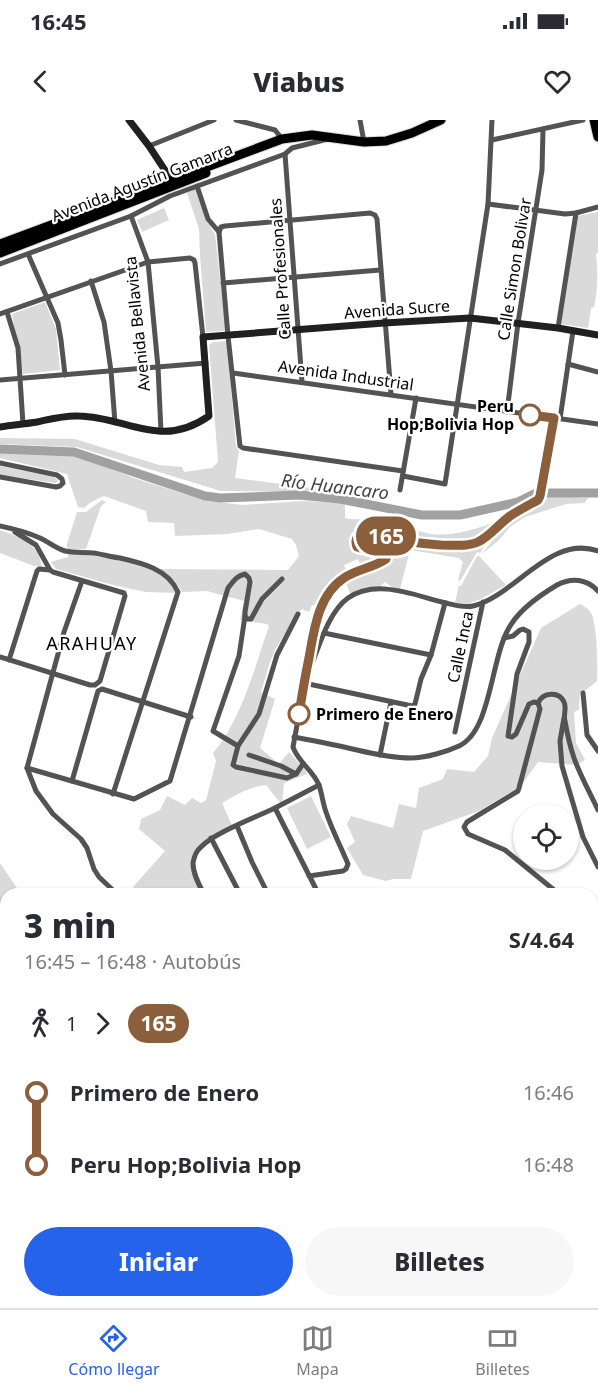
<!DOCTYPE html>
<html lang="es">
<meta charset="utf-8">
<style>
:root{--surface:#fff;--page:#f7f7f7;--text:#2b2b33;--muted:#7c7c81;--line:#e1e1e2;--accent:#2563eb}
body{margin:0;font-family:"Noto Sans",sans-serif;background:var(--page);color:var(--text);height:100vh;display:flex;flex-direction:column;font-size:22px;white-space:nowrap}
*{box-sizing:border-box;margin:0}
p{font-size:20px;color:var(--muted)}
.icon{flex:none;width:33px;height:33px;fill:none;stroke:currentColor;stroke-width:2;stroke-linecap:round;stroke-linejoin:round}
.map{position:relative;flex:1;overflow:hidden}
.sheet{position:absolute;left:0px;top:768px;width:598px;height:420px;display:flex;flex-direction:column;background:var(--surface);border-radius:18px 18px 0 0;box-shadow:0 2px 4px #0004}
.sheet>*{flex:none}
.badge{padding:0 12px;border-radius:20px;font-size:21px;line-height:39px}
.controls{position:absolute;left:513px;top:684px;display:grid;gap:12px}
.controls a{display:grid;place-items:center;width:66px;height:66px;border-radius:50%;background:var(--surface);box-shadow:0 2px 4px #0004;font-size:30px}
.map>.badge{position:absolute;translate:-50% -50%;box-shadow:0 0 0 3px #fff}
.legs{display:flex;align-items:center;gap:9px;height:66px;padding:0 24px;font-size:20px}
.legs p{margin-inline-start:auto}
.summary{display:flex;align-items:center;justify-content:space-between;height:102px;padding:0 24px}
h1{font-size:33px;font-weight:800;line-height:45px}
.cta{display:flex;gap:12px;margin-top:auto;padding:12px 24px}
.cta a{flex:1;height:69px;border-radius:36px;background:var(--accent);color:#fff;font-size:24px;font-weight:800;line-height:69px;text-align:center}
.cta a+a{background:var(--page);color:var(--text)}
ul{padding:0 24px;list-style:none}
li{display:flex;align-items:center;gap:21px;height:72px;font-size:22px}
li i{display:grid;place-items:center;width:9px;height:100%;margin:0 8px;background:currentColor}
li i::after{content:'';width:15px;height:15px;margin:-8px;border:4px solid;border-radius:50%;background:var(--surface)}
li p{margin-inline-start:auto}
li:first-child i{background:linear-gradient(#0000 50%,currentColor 0)}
li:last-child i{background:linear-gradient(currentColor 50%,#0000 0)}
.status{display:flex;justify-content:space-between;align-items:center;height:42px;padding:0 30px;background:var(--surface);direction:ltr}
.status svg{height:16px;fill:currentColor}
header{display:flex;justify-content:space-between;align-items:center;height:78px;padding:0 24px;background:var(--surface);font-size:27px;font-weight:800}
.tab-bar{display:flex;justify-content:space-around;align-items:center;height:84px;border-top:2px solid var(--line);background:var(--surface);font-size:16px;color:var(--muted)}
.tab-bar a{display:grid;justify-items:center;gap:3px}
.tab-bar .on{color:var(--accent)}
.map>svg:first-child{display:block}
.green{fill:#dadada}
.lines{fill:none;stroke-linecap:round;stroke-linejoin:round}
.river{stroke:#a1a1a1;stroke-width:9}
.highway-casing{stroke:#dbdbdb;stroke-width:11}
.street{stroke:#535353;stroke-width:5}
.secondary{stroke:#202020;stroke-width:7}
.highway{stroke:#000;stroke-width:9}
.line-1-casing{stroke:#fff;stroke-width:14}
.line-1{stroke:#8b5e3c;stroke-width:9}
.stop-1-dot{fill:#fff;stroke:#8b5e3c;stroke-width:3}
.labels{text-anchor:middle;stroke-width:4.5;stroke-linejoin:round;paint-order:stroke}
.street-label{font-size:16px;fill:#000;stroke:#fff}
.stop-label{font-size:16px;font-weight:bold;fill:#000;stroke:#fff;text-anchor:end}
.water-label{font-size:18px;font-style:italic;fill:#424242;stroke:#fff}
.neighbourhood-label{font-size:18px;letter-spacing:1.5px;fill:#000;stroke:#fff}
</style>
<div class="status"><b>16:45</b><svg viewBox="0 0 49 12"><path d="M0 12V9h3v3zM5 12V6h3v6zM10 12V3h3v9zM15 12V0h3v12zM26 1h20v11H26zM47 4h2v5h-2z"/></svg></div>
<header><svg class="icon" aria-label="back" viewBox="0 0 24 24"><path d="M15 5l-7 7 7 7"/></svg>Viabus<svg class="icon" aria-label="heart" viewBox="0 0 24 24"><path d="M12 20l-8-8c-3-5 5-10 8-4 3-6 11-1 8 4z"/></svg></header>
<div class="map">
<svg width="598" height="1188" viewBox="0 0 598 1188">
<rect width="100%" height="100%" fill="#fff"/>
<g class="green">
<path d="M196,68L211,108L215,114L226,211L206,212L200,135L199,109L187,73Z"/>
<path d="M164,88L169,100L142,112L137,100Z"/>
<path d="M598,92V133L596,134C598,152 598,169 594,187L591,188L588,208L561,204L577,96Z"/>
<path d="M45,182L56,209L60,250L23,254L12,194Z"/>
<path d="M227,221L236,326L239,331L235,358L343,372L221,371L77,327L0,324V318L75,319L159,345L182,347L184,352L212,348L218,342L209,225L213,222Z"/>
<path d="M0,332L70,335L83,338L134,358L206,381L243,385L302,381L345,383V398C356,401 366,397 377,399C395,401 414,411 431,414C455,417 477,408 499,401C491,412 478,421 464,422L419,421L376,411L363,412L357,416L354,421C356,441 372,425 384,434L381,440L362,448L358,439L344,445L347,454L322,488L312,485L309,492L302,489L297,494L275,530L270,542L261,572L275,579L260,628L279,644L289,632L305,650L307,654L284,663L282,685L266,665C250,667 237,674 222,683L232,705L218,713L196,735L194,752L199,769L182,774H136L133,767L165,731L139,709L141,699L160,690L167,676L185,685L192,678L201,683L206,680L216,641L213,633C242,599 254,549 269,506L267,504L240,500L244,481L207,471L182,472L175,461L159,449L288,450L299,436L296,425L292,419L259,409L227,414L175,416L174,403L148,402L146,391L104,376L91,382L84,388L78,387L67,354L0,338Z"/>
<path d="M0,346L54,357L58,360L56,363L0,355Z"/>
<path d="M541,375L589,378L586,380L585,383L566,384L525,397L510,407L499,420L482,434L499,412L498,410L507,402L539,384Z"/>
<path d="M102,380L106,382L101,386L86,429L67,430V424L77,392H86Z"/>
<path d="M0,410C21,418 38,422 42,447L34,446L0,433Z"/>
<path d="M495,411L480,433L477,432L460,461L458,460L463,442L459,438L410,430L400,469L393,468L385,462L378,468H369L350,473L346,463C348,461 350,458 353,456C365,449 386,451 390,435H392L394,426H403L405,423C424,427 458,432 476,425C484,423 489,416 495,411Z"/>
<path d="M68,433C100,437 163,440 177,473L146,472L113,465L56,449L51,442L68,437Z"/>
<path d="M477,436H479L506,465L481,479L464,485L455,482L459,465L461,466Z"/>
<path d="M580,484C584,486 589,489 591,493C597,502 598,549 597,561L585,571L580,572L579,590L574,592L576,623L585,640L577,645L538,642L521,666L479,691L423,711L411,759H393L386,761L363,755L347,728L355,722L347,704L351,696L393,708L399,684L416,688L419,668L443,659L447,649L474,652L488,636L492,618L541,508Z"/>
<path d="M311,676L331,717L307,729L287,688Z"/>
<path d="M0,743L21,774H6V1182H539L543,1188H0Z"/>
<path d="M598,854V1051L593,1059L592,865Z"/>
</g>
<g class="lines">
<path class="river" d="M0,329L74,332L205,376L220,378L299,375L340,379L422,395H460L518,382L536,373H598"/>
<g class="highway-casing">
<g id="highway">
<path d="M594,0L598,17"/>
<path d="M0,124L282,19L312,15L364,22L386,21L412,13L441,0"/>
<path d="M0,133L206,53"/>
</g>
</g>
<g class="street">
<path d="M236,0L275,10L282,19"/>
<path d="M360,0L364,22"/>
<path d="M492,20L583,0"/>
<path d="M149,26L214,0"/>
<path d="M285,34L302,262"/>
<path d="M197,66L208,99L219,112L228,216L240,326L243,328L403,351"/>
<path d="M488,84L565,94L576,93L598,87"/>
<path d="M131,96L148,142L158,247L161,312"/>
<path d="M219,112L221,107L225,106L370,93L375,95L377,99L391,274"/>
<path d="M28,134L58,203L61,220L65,255"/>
<path d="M0,144L131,96L170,76L285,34L292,28L328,19"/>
<path d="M91,161L104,202L111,251L115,303"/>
<path d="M223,163L380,150"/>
<path d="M7,192L18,228L23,304"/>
<path d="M0,194L148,142L190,138L194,140L195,143L203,217"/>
<path d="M558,208L576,93"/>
<path d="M568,244L598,252"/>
<path d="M233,253L598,304"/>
<path d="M0,260L206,243"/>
<path d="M507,292L518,203L542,50L543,10"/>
<path d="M560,299L573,211"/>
<path d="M0,343L57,355L62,359L63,363L60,366L56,367L0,357"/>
<path d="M403,356L445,364L488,84L492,0"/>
<path d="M400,370L416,278"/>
<path d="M0,406C14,409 27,412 40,418C49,422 55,428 65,431C74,433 83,432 93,433C102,434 111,437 120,438C142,443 168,449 178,472L113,674"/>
<path d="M15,412L36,425L50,450"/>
<path d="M82,461L64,512L27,648L36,671L39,675L53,694L81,719L87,728L94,749L99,757L117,774"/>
<path d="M245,496L239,536L213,611L238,626L233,645L236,647L287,658L296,654L303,644"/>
<path d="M324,513L431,535"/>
<path d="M504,518L513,516L520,510L523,509L529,512V522L517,554L508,616L512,617L516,614L529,584L534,582L538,583L540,589L519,668L518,671L467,702L464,707L468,714L505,730L559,774"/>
<path d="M0,537L90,565H95L100,561L125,476L124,473L53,452L50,450L39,449L37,451L9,540"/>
<path d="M308,554C318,531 327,493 348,478C377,458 416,476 446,483C454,485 464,488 473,486C515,476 550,414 598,431"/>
<path d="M304,563L412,586L415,584L421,559L431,535L445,483"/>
<path d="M583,573L587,615L598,631"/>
<path d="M538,583C543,572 559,571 564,582C567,588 563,595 565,601C567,613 570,626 574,638C580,655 590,673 598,690"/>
<path d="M564,598L560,621L562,646L583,717L598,747"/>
<path d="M455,612L483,482"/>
<path d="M294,617C315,621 336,625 357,630C374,634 393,638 411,638C425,638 446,632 459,626C493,610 490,533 512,503C522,488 542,474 557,465C572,457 587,459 598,471"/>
<path d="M238,626L259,594L277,535L298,494"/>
<path d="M249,635L281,646L296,654"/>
<path d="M380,635L391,582"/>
<path d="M27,648L134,679L170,661L228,468C233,462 236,456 245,454L249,458L250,462L245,492V496L247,499H251L262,479L282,459"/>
<path d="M72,661L98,571L102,569L191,597"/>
<path d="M275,688L319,665"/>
<path d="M237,706L252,742L268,774"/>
<path d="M211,718L240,774"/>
<path d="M309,756L343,751L346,749L348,744C341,727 332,710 326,692C323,684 322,674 319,665C313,650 298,642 293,627L316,501C324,480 334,461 356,451C366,447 377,445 386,439L387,434L385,429C375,426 366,431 357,427C348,401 403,420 414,422C423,424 432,424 441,425C451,425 463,426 473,423C488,419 498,405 510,396C519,390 529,385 538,380L542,367L553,298"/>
<path d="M204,774C199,765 193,754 193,743C194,737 196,731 201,727C214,713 256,697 275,688L317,771V774"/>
<path d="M592,802L598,806"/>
<path d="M592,854L598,833"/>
<path d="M592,1150L598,1142"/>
<path d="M564,1188L569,1182"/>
</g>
<g class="secondary">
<path d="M129,0L149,26L174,64"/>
<path d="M0,307C12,305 25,304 37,302C51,299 65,295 79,296C128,297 160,330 209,296L203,217L384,203L470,198L558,208L598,215"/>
</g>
<use href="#highway" class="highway"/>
</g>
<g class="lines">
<g class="line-1-casing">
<path id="line-1" d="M299,594C302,575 305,557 309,538C314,510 318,475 344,458C357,449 373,448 386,439L387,434L385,429C375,426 366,431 357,427C348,401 403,420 414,422C423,424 432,424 441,425C453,425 467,427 478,422C490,416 499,404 510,396C519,390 529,385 538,380L540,376L554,298L530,295"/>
</g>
<use href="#line-1" class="line-1"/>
</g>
<g class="stop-1-dot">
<circle cx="530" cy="295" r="10"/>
<circle cx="299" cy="594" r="10"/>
</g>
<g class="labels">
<g class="street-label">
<text transform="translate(142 62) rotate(-21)" y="6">Avenida Agustín Gamarra</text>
<text transform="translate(280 149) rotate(-94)" y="6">Calle Profesionales</text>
<text transform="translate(514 149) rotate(-81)" y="6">Calle Simon Bolivar</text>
<text transform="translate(397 189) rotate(-4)" y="6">Avenida Sucre</text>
<text transform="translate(137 204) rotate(-96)" y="6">Avenida Bellavista</text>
<text transform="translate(346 255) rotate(8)" y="6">Avenida Industrial</text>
<text transform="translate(460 527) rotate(-78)" y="6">Calle Inca</text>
</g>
<g class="stop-label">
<text x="514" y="292">Peru<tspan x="514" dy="18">Hop;Bolivia Hop</tspan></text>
<text x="316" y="600" text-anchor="start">Primero de Enero</text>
</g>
<g class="water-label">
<text transform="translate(335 367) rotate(7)" y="6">Río Huancaro</text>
</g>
<g class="neighbourhood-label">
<text x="92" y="530">ARAHUAY</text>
</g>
</g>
</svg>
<div class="controls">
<a><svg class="icon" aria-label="locate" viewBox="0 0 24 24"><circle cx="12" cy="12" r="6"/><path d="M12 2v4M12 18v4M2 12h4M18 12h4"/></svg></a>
</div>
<b class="badge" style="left:386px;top:416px;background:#8b5e3c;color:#fff">165</b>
<section class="sheet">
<div class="summary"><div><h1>3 min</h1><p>16:45 – 16:48 · Autobús</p></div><b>S/4.64</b></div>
<div class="legs"><svg class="icon" aria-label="walk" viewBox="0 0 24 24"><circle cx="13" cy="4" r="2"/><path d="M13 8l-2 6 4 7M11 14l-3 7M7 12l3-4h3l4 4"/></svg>1<svg class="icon" aria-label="forward" viewBox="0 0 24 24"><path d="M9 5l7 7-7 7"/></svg><b class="badge" style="background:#8b5e3c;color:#fff">165</b></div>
<ul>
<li><i style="color:#8b5e3c"></i><b>Primero de Enero</b><p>16:46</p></li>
<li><i style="color:#8b5e3c"></i><b>Peru Hop;Bolivia Hop</b><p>16:48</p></li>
</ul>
<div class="cta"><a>Iniciar</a><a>Billetes</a></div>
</section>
</div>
<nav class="tab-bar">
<a class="on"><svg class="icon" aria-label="directions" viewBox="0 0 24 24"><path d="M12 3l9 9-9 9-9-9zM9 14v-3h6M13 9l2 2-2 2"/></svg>Cómo llegar</a>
<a><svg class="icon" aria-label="map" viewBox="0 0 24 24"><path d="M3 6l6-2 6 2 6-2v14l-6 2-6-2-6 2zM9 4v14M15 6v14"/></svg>Mapa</a>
<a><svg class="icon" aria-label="tickets" viewBox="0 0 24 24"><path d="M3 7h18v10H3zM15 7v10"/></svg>Billetes</a>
</nav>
